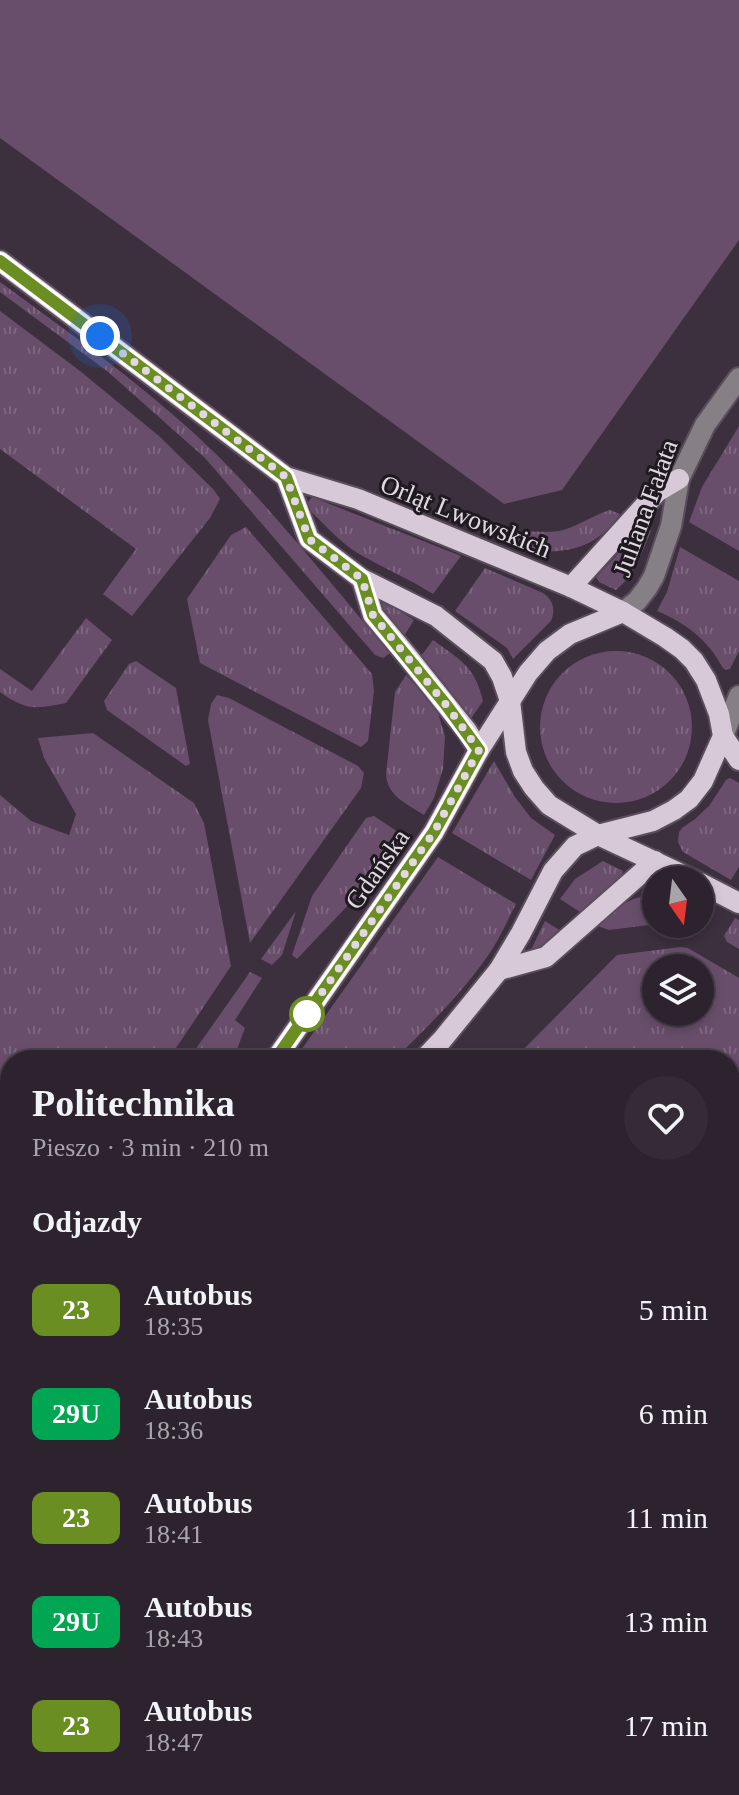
<!DOCTYPE html>
<html lang="pl">
<meta charset="utf-8">
<style>
:root{--surface:#2d232e;--page:#352b36;--text:#f1f3f6;--muted:#a7a4aa;--line:#48404a}
body{margin:0;font-family:"Times New Roman",serif;background:var(--page);color:var(--text);height:100vh;display:flex;flex-direction:column;font-size:30px;white-space:nowrap}
*{box-sizing:border-box;margin:0}
p{font-size:26px;color:var(--muted)}
.icon{flex:none;width:44px;height:44px;fill:none;stroke:currentColor;stroke-width:2;stroke-linecap:round;stroke-linejoin:round}
.map{position:relative;flex:1;overflow:hidden}
.sheet{position:absolute;left:0px;top:1050px;width:740px;height:746px;display:flex;flex-direction:column;background:var(--surface);border-radius:32px 32px 0 0;box-shadow:0 4px 12px #0003,0 0 0 2px var(--line)}
.sheet>*{flex:none}
.badge{padding:0 16px;border-radius:12px;font-size:28px;line-height:52px}
.needle{width:52px;rotate:166deg}
.tools{position:absolute;left:642px;top:866px;display:grid;gap:16px}
.tools a{display:grid;place-items:center;width:72px;height:72px;border-radius:50%;background:var(--surface);box-shadow:0 4px 12px #0003,0 0 0 2px var(--line);font-size:40px}
.you{position:absolute;width:40px;height:40px;margin:-20px;border:6px solid #fff;border-radius:50%;background:#1a73e8;box-shadow:0 0 0 12px #1a73e833}
.map>.badge{position:absolute;translate:-50% -50%;box-shadow:0 0 0 4px #fff}
h2{padding:0 32px;font-size:30px;line-height:72px}
.round{display:grid;place-items:center;flex:none;width:84px;height:84px;border-radius:42px;background:var(--page)}
.headline{display:flex;align-items:center;justify-content:space-between;height:136px;padding:0 32px}
h1{font-size:38px;font-weight:700;line-height:60px}
ul{padding:0;list-style:none}
li{display:flex;align-items:center;gap:24px;height:104px;padding:0 32px}
li div{flex:1}
li b{display:block;font-size:30px}
li em{font-style:normal}
li .badge{min-width:88px;font-weight:700;text-align:center}
.map>svg:first-child{display:block}
.built{fill:#49364b}
.grass{fill:url(#grass-tufts);fill-rule:evenodd}
.garden{fill:url(#garden-dots)}
.pitch{fill:#684e6b}
.building{fill:url(#building-back-hatch)}
.lines{fill:none;stroke-linecap:round;stroke-linejoin:round}
.minor-casing{stroke:#5a4d5c;stroke-width:24}
.major-casing{stroke:#5a4d5c;stroke-width:24}
.minor{stroke:#867f86;stroke-width:20}
.major{stroke:#d8c9d9;stroke-width:20}
.line-casing{stroke:#fff;stroke-width:18}
.line{stroke:#6b8e23;stroke-width:12}
.walk{stroke:#e1d8e2;stroke-width:8;stroke-dasharray:0 14.4}
.stop-dot{fill:#fff;stroke:#6b8e23;stroke-width:4}
.labels{text-anchor:middle;stroke-width:6;stroke-linejoin:round;paint-order:stroke}
.street-label{font-size:26px;fill:#e1d8e2;stroke:#1f1920}
</style>
<div class="map">
<svg width="739" height="1795" viewBox="0 0 739 1795">
<defs>
<pattern id="grass-tufts" width="24" height="20" patternUnits="userSpaceOnUse" patternTransform="scale(2)"><rect width="24" height="20" fill="#684e6b"/><path d="M3 7l-1-3M5 7V3M7 7l1-3M15 17l-1-3M17 17v-4M19 17l1-3" fill="none" stroke="#7d6780"/></pattern>
<pattern id="garden-dots" width="8" height="8" patternUnits="userSpaceOnUse" patternTransform="scale(2)"><rect width="8" height="8" fill="#684e6b"/><path d="M2 2h.1M6 6h.1" fill="none" stroke="#7d6780" stroke-width="1.8" stroke-linecap="round"/></pattern>
<pattern id="building-back-hatch" width="6" height="6" patternUnits="userSpaceOnUse" patternTransform="scale(2)"><rect width="6" height="6" fill="#4a4531"/><path d="M-1 5l2 2M0 0l6 6M5-1l2 2" fill="none" stroke="#645f4f"/></pattern>
</defs>
<rect width="100%" height="100%" fill="#3c2f3e"/>
<path class="built" d="M739,1394V1795H458L464,1786H730V1409Z"/>
<g class="grass">
<path d="M0,282C75,337 152,391 218,456C279,517 334,588 390,653L383,658L375,655L205,458L107,371L0,292Z"/>
<path d="M0,311L80,371L159,436L214,490L220,499L210,518L132,616L103,594L136,549L0,449Z"/>
<path d="M739,426V551L689,522L702,487Z"/>
<path d="M312,497L461,556L433,594C408,578 381,567 356,552C337,540 322,521 305,506Z"/>
<path d="M610,510L620,514C593,556 547,558 503,542C523,524 541,536 563,530C580,525 594,515 610,510Z"/>
<path d="M640,524L651,531C642,552 635,575 616,590L599,582L596,577L616,556Z"/>
<path d="M246,527L372,674L374,691L368,741L361,747L200,663L187,599L231,535Z"/>
<path d="M680,547L739,581V651L730,669L726,670L723,668C708,640 686,623 657,611L667,592Z"/>
<path d="M485,568L543,593C553,600 556,609 551,621L513,659L507,648L455,611Z"/>
<path d="M385,601L414,620L404,636L379,606Z"/>
<path d="M86,618L112,640L66,703C34,709 27,711 0,692V669L32,691Z"/>
<path d="M433,640C460,660 475,666 483,701L470,720L448,688L421,656Z"/>
<circle cx="616" cy="727" r="76"/>
<path d="M136,661L176,688L190,764L186,766L107,710L104,701L129,664Z"/>
<path d="M406,675L437,710L445,736L443,769L434,798L424,815C407,804 387,796 386,774L395,692Z"/>
<path d="M217,695L229,698L358,766L364,773L361,788L250,943L208,720L211,704Z"/>
<path d="M93,733L194,803L204,823L231,966L168,1060H10V1159L0,1152V795L31,821L69,835L76,814L44,758L38,738Z"/>
<path d="M494,761L515,797L531,818L555,835L531,880L452,833Z"/>
<path d="M730,778L739,783V867L731,880L683,852L678,842L679,832L682,828L695,819L709,806L726,780Z"/>
<path d="M374,816L410,840L297,959L292,955L312,896L366,818Z"/>
<path d="M438,857L516,904C508,919 502,934 493,948C466,990 429,1025 394,1060H294Z"/>
<path d="M603,861L623,871L621,877L580,912L560,899L575,879Z"/>
<path d="M656,894L657,924L609,930L595,925C613,909 631,896 656,894Z"/>
<path d="M296,911L282,955L272,965L261,959Z"/>
<path d="M735,918L739,920V949L727,942L724,936Z"/>
<path d="M545,921L561,931L535,955L529,954Z"/>
<path d="M681,947L688,948L739,978V1399L730,1412V1060H513L617,955ZM656,968H700V1012H656Z"/>
<path d="M250,972L262,978L235,1020L245,1028L233,1060H188Z"/>
<path d="M10,1208V1288L0,1302V1222Z"/>
<path d="M10,1316V1402L0,1416V1330Z"/>
<path d="M739,1482V1573L730,1567V1491Z"/>
<path d="M730,1581L739,1587V1624L730,1618Z"/>
<path d="M10,1604V1786H464L458,1795H0V1618Z"/>
<path d="M512,1786H548L541,1795H523Z"/>
<path d="M549,1786H576L588,1795H561Z"/>
</g>
<path class="garden" d="M0,1152L10,1159V1208L0,1222Z"/>
<path class="pitch" d="M0,0H739V240L562,490L504,504L0,138Z"/>
<g class="building">
<path d="M739,1629V1646L734,1652L739,1656V1751L730,1764V1642Z"/>
<path d="M628,1786H639L633,1795H621Z"/>
<path d="M641,1786H714L708,1795H653Z"/>
</g>
<g class="lines">
<g class="minor-casing">
<g id="minor">
<path d="M623,612L637,601L647,588L654,576L671,526L679,479L705,425L739,378"/>
<path d="M723,736L739,696"/>
<path d="M730,1433L739,1420"/>
<path d="M476,1795L482,1786"/>
</g>
</g>
<g class="major-casing">
<g id="major">
<path d="M0,261L286,477L358,499L571,587L623,612L665,637L682,649L694,661L706,680L719,714L723,736L703,781L689,799L674,810L653,821L598,835L575,846L553,871L521,933L499,970L442,1040L423,1060"/>
<path d="M286,477L309,539L362,579L436,616L493,661L502,677L510,701L516,752L523,771L534,788L549,805L598,835L694,880"/>
<path d="M362,579L373,615L408,657L467,731L479,750"/>
<path d="M571,587L657,492L679,479"/>
<path d="M723,736L739,760"/>
<path d="M700,883L739,903"/>
<path d="M499,970L546,957L655,861"/>
<path d="M275,1060L434,832L479,750L528,673L547,651L570,634L623,612"/>
<path d="M0,1448L10,1434"/>
<path d="M0,1527L10,1513"/>
</g>
</g>
<use href="#minor" class="minor"/>
<use href="#major" class="major"/>
</g>
<g class="lines">
<g class="line-casing">
<path id="line" d="M0,261L286,477L309,539L362,579L373,615L447,706L479,750L434,832L275,1060"/>
</g>
<use href="#line" class="line"/>
<path class="walk" d="M100,336L286,477L309,539L362,579L373,615L447,706L479,750L434,832L307,1014"/>
</g>
<circle class="stop-dot" cx="307" cy="1014" r="16"/>
<g class="labels">
<g class="street-label">
<text transform="translate(645 508) rotate(-70)" y="9">Juliana Fałata</text>
<text transform="translate(466 516) rotate(22)" y="9">Orląt Lwowskich</text>
<text transform="translate(377 869) rotate(-55)" y="9">Gdańska</text>
</g>
</g>
</svg>
<div class="tools">
<a><svg class="needle" viewBox="-14 -14 28 28"><path d="M0-13l5 13h-10z" fill="#e53935"/><path d="M0 13l5-13h-10z" fill="#a7a4aa"/></svg></a>
<a><svg class="icon" aria-label="layers" viewBox="0 0 24 24"><path d="M12 4l9 5-9 5-9-5zM3 14l9 5 9-5"/></svg></a>
</div>
<div class="you" style="left:100px;top:336px"></div>
<section class="sheet">
<div class="headline"><div><h1>Politechnika</h1><p>Pieszo · 3 min · 210 m</p></div><a class="round"><svg class="icon" aria-label="heart" viewBox="0 0 24 24"><path d="M12 20l-8-8c-3-5 5-10 8-4 3-6 11-1 8 4z"/></svg></a></div>
<h2>Odjazdy</h2>
<ul>
<li><span class="badge" style="background:#6b8e23;color:#fff">23</span><div><b>Autobus</b><p>18:35</p></div><em>5 min</em></li>
<li><span class="badge" style="background:#00a651;color:#fff">29U</span><div><b>Autobus</b><p>18:36</p></div><em>6 min</em></li>
<li><span class="badge" style="background:#6b8e23;color:#fff">23</span><div><b>Autobus</b><p>18:41</p></div><em>11 min</em></li>
<li><span class="badge" style="background:#00a651;color:#fff">29U</span><div><b>Autobus</b><p>18:43</p></div><em>13 min</em></li>
<li><span class="badge" style="background:#6b8e23;color:#fff">23</span><div><b>Autobus</b><p>18:47</p></div><em>17 min</em></li>
</ul>
</section>
</div>
